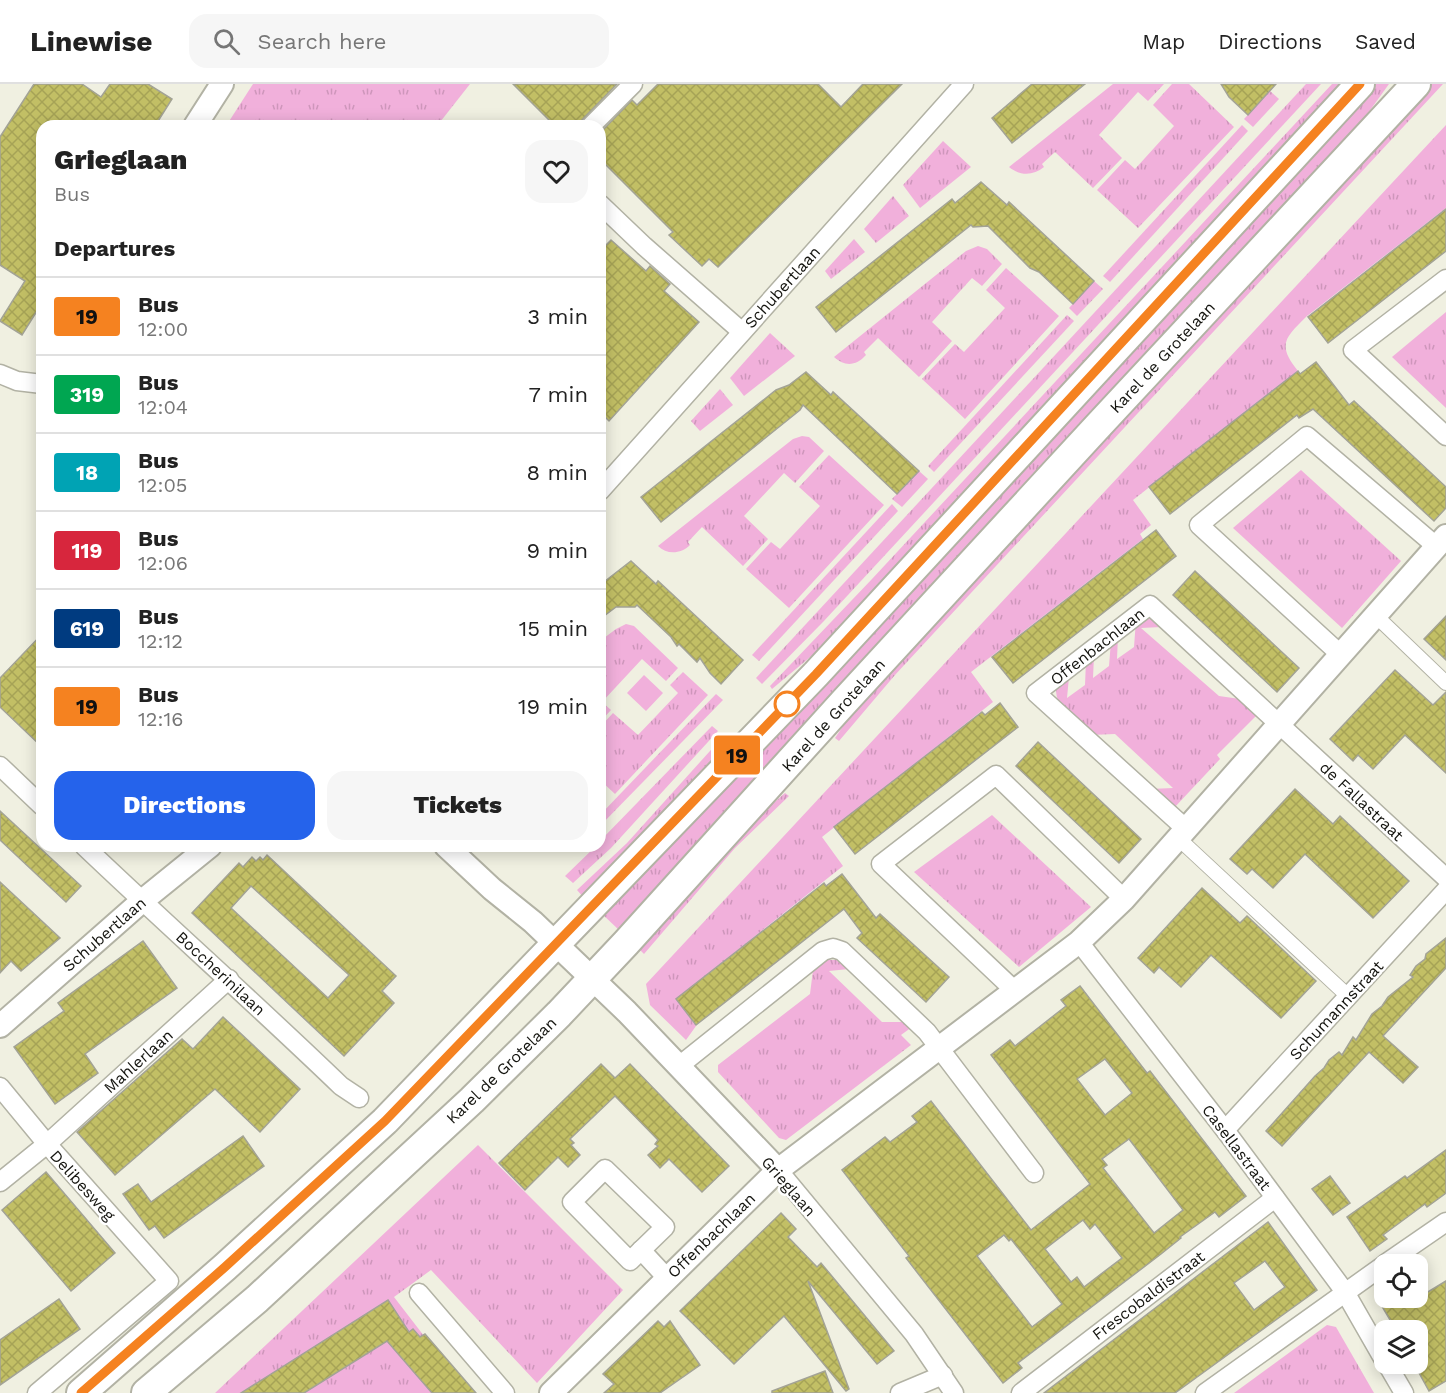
<!DOCTYPE html>
<style>
:root{--surface:#fff;--page:#f6f6f6;--text:#222;--muted:#767676;--line:#e0e0e0;--accent:#2563eb}
body{margin:0;font-family:"Work Sans",sans-serif;background:var(--page);color:var(--text);height:100vh;display:flex;flex-direction:column;font-size:22px;white-space:nowrap}
*{box-sizing:border-box;margin:0}
p{font-size:20px;color:var(--muted)}
.icon{flex:none;width:33px;height:33px;fill:none;stroke:currentColor;stroke-width:2;stroke-linecap:round;stroke-linejoin:round}
.map{position:relative;flex:1;overflow:hidden}
.details{position:absolute;left:36px;top:36px;width:570px;height:732px;display:flex;flex-direction:column;background:var(--surface);border-radius:18px;box-shadow:0 3px 15px #0003}
.details>*{flex:none}
.badge{padding:0 12px;border-radius:4px;font-size:21px;line-height:39px}
.fabs{position:absolute;left:1374px;top:1170px;display:grid;gap:12px}
.fabs a{display:grid;place-items:center;width:54px;height:54px;border-radius:12px;background:var(--surface);box-shadow:0 3px 15px #0003;font-size:30px}
.map>.badge{position:absolute;translate:-50% -50%;box-shadow:0 0 0 3px #fff}
h2{padding:0 18px;font-size:22px;line-height:54px}
.round{display:grid;place-items:center;flex:none;width:63px;height:63px;border-radius:18px;background:var(--page)}
.summary{display:flex;align-items:center;justify-content:space-between;height:102px;padding:0 18px}
h1{font-size:28px;font-weight:800;line-height:45px}
.cta{display:flex;gap:12px;margin-top:auto;padding:12px 18px}
.cta a{flex:1;height:69px;border-radius:18px;background:var(--accent);color:#fff;font-size:24px;font-weight:800;line-height:69px;text-align:center}
.cta a+a{background:var(--page);color:var(--text)}
ul{padding:0;list-style:none}
li{display:flex;align-items:center;gap:18px;height:78px;padding:0 18px;border-top:2px solid var(--line)}
li div{flex:1}
li b{display:block;font-size:22px}
li em{font-style:normal}
li .badge{min-width:66px;font-weight:700;text-align:center}
header{display:flex;align-items:center;gap:36px;box-sizing:border-box;height:84px;padding:0 30px;background:var(--surface);border-bottom:2px solid var(--line)}
header strong{font-size:28px}
nav{display:flex;gap:33px;margin-inline-start:auto;font-size:21px}
.search{width:420px;height:54px;background:var(--page);display:flex;align-items:center;gap:15px;box-sizing:border-box;padding:0 21px;border-radius:18px;color:var(--muted);font-size:22px}
.map>svg:first-child{display:block}
.grass{fill:url(#grass-tufts)}
.park{fill:#f1b0db}
.building{fill:url(#building-cross-hatch);stroke:#a3a395;stroke-width:1.5;fill-rule:evenodd}
.lines{fill:none;stroke-linecap:round;stroke-linejoin:round}
.pedestrian-casing{stroke:#b2b2a4;stroke-width:16}
.minor-casing{stroke:#b2b2a4;stroke-width:21}
.tertiary-casing{stroke:#b2b2a4;stroke-width:26}
.primary-casing{stroke:#b2b2a4;stroke-width:32}
.pedestrian{stroke:#fff;stroke-width:14}
.minor{stroke:#fff;stroke-width:18}
.tertiary{stroke:#fff;stroke-width:22}
.primary{stroke:#fff;stroke-width:28}
.line-casing{stroke:#fff;stroke-width:14}
.line{stroke:#f58220;stroke-width:9}
.stop-dot{fill:#fff;stroke:#f58220;stroke-width:3}
.labels{text-anchor:middle;stroke-width:5;stroke-linejoin:round;paint-order:stroke}
.street-label{font-size:16px;fill:#14140f;stroke:#fff}
</style>
<header>
<strong>Linewise</strong>
<div class="search"><svg class="icon" aria-label="search" viewBox="0 0 24 24"><circle cx="10" cy="10" r="6"/><path d="M15 15l6 6"/></svg>Search here</div>
<nav><a>Map</a><a>Directions</a><a>Saved</a></nav>
</header>
<div class="map">
<svg width="1446" height="1309" viewBox="0 0 1446 1309">
<defs>
<pattern id="grass-tufts" width="24" height="20" patternUnits="userSpaceOnUse" patternTransform="scale(1.5)"><rect width="24" height="20" fill="#f1b0db"/><path d="M3 7l-1-3M5 7V3M7 7l1-3M15 17l-1-3M17 17v-4M19 17l1-3" fill="none" stroke="#ce96bb"/></pattern>
<pattern id="building-cross-hatch" width="8" height="8" patternUnits="userSpaceOnUse" patternTransform="scale(1.5)"><rect width="8" height="8" fill="#c2bf65"/><path d="M0 0l8 8M0 8l8-8" fill="none" stroke="#a6a356"/></pattern>
</defs>
<rect width="100%" height="100%" fill="#f0f0e1"/>
<g class="grass">
<path d="M253,0H470L437,42H226Z"/>
<path d="M1113,0H1164L1148,17L1138,8L1099,51L1122,74L1093,104L1055,68L1042,80L1044,83C1033,92 1020,92 1009,83Z"/>
<path d="M1172,0H1189L1234,43L1138,144L1097,106L1125,76L1135,85L1174,42L1153,21Z"/>
<path d="M1306,0H1321L823,538L762,600L756,594Z"/>
<path d="M1332,0H1344L827,559L772,605L770,602L872,495Z"/>
<path d="M1373,0H1389L1355,47L620,847L600,828Z"/>
<path d="M1430,0H1443L895,591L839,657L835,654L864,611Z"/>
<path d="M1270,7L1279,15L1253,43L1244,35Z"/>
<path d="M1242,41L1248,47L1110,198L1103,192Z"/>
<path d="M1446,41V124L1307,232C1286,253 1276,260 1298,287L1133,416L1151,441L1140,450L1143,455L971,588L993,618L822,753L843,782L676,915L696,942L686,956L650,921L646,900Z"/>
<path d="M943,57L971,83L920,124L903,101Z"/>
<path d="M893,112L909,132L876,159L864,145Z"/>
<path d="M854,155L865,168L831,195L825,187Z"/>
<path d="M978,162L987,165L1002,180L982,202L972,194L932,238L952,257L919,293L878,254L864,268L866,271C856,282 845,283 834,273L966,167Z"/>
<path d="M1006,184L1059,232L965,335L922,295L955,260L964,268L1005,224L986,206Z"/>
<path d="M1094,197L1103,205L1077,232L1069,224Z"/>
<path d="M1446,228V324L1392,273Z"/>
<path d="M1067,231L1074,237L934,388L928,382Z"/>
<path d="M770,249L795,272L744,312L730,294Z"/>
<path d="M720,305L733,321L700,347L691,337Z"/>
<path d="M802,352L809,353L824,367L795,399L784,389L744,432L768,455L743,482L702,443L688,458L690,461C681,470 667,471 658,462L793,355Z"/>
<path d="M829,371L884,421L789,524L746,485L771,458L780,465L820,422L799,403Z"/>
<path d="M1301,386L1401,477L1342,544L1233,444Z"/>
<path d="M919,387L928,395L902,423L892,415Z"/>
<path d="M892,420L898,427L759,577L752,571Z"/>
<path d="M1140,534L1157,536L1162,543L1141,544L1219,612L1240,615L1258,630L1217,671L1220,675L1174,724L1150,705L1173,704L1115,650L1090,651C1075,636 1055,626 1056,603L1069,593L1067,614L1085,601L1086,577L1094,572L1093,594L1109,582L1111,557L1118,552L1117,575L1134,563L1136,536Z"/>
<path d="M626,540L634,542L678,584L666,597L642,575L602,618L611,626L600,638V557L616,545Z"/>
<path d="M683,588L708,611L615,710L600,696V643L613,629L638,651L678,609L670,601Z"/>
<path d="M716,610L723,616L600,742V731Z"/>
<path d="M712,642L718,647L611,764L573,799L565,792L596,762H600V757Z"/>
<path d="M719,657L722,659L699,697L584,814L577,806L627,759Z"/>
<path d="M785,709L789,712L735,764L644,870L636,862L730,757Z"/>
<path d="M992,731L1091,823L1019,883L914,788Z"/>
<path d="M825,876H837L849,885L829,887L882,938H908L912,943L901,951L911,961L786,1056L779,1054L718,988V981L810,910L813,886Z"/>
<path d="M478,1061L623,1206L537,1299L431,1186L394,1213L468,1309H215Z"/>
<path d="M1327,1241L1336,1243L1374,1309H1234Z"/>
</g>
<path class="park" d="M644,591L663,609L646,627L627,609Z"/>
<g class="building">
<path d="M34,0H82L101,13L110,0H148L172,15L155,42H42V219L22,251L0,237L25,197L0,181V53Z"/>
<path d="M513,0H617L576,42H555Z"/>
<path d="M658,0H818L841,23L863,0H902L718,183L709,175L702,182L669,151L673,148L600,75V49L632,16L637,21Z"/>
<path d="M1032,0H1085L1012,59L992,34Z"/>
<path d="M1221,0H1276L1248,31L1229,13Z"/>
<path d="M981,98L1007,121L1009,118L1094,197L1073,220L1039,188L1030,184L988,142L973,143L971,141L836,248L816,223L952,115L955,119Z"/>
<path d="M1446,125V167L1328,259L1308,233Z"/>
<path d="M611,156L646,187L650,182L670,200L664,207L699,238L609,337L600,328V167Z"/>
<path d="M1316,278L1349,321L1354,317L1446,403V424L1434,437L1313,325L1299,334L1297,331L1170,430L1149,403L1298,287L1300,290Z"/>
<path d="M806,288L831,311L833,308L919,387L897,410L803,321L800,326L661,438L641,413L776,306L789,301Z"/>
<path d="M1156,446L1176,472L1013,599L992,573Z"/>
<path d="M631,477L656,500L658,497L743,576L721,600L710,589L700,574L697,578L679,560L677,562L671,553L637,521L635,523H616L600,535V501Z"/>
<path d="M1195,487L1299,584L1277,608L1173,511Z"/>
<path d="M1446,532V576L1424,555Z"/>
<path d="M42,550V663L0,623V594Z"/>
<path d="M1395,586L1433,621L1446,608V689L1405,651L1373,685L1358,671L1353,677L1330,655Z"/>
<path d="M1000,619L1018,643L855,770L834,743L982,628L985,631Z"/>
<path d="M1038,658L1141,755L1119,779L1016,682Z"/>
<path d="M1295,705L1333,740L1340,732L1409,797L1373,834L1305,770L1273,804L1252,785L1247,790L1230,775Z"/>
<path d="M0,727L81,802L66,818L0,756Z"/>
<path d="M267,771L396,892L382,907L394,919L344,972L192,829L239,779L243,783L252,773L256,777L260,773L263,776ZM251,802L349,891L328,914L231,824Z"/>
<path d="M842,790L876,834L880,830L949,893L926,918L857,854L862,849L844,825L696,941L676,915L824,799L826,802Z"/>
<path d="M0,798L60,854L21,887L11,877L0,889Z"/>
<path d="M1202,804L1240,839L1247,832L1316,897L1281,934L1211,871L1181,903L1159,883L1154,889L1138,874Z"/>
<path d="M1446,854V884L1383,952L1418,983L1403,999L1369,968L1282,1062L1266,1047L1315,992L1324,984L1329,976L1339,968L1342,971L1353,953L1356,956L1372,930L1382,922L1388,913L1413,893L1410,891L1416,882L1425,875L1426,870Z"/>
<path d="M143,857L177,904L85,970L98,989L55,1020L14,963L64,927L58,919Z"/>
<path d="M1080,902L1147,989L1150,987L1246,1112L1219,1133L1215,1128L1180,1153L1181,1154L1161,1170L1018,1279L1022,1284L1003,1299L906,1174L909,1172L842,1086L885,1053L890,1058L917,1038L912,1032L931,1017L1031,1146L1090,1100L991,971L1010,956L1015,962L1038,944L1066,922L1061,916ZM1105,975L1132,1009L1105,1031L1077,995ZM1129,1055L1183,1126L1154,1149L1103,1084L1107,1081L1102,1075ZM1083,1136L1090,1145L1095,1140L1122,1174L1084,1203L1077,1193L1071,1198L1045,1165ZM1004,1151L1009,1157L1011,1155L1062,1220L1032,1243L977,1172Z"/>
<path d="M223,933L300,1005L260,1048L215,1005L115,1091L77,1048L182,955L193,965Z"/>
<path d="M601,980L615,994L630,980L729,1082L702,1108L669,1075L660,1084L648,1071L658,1062L655,1060L658,1056L615,1012L570,1055L574,1059L571,1061L580,1071L568,1083L558,1073L525,1106L499,1079Z"/>
<path d="M243,1052L264,1082L164,1154L155,1142L149,1146L123,1110L138,1100L151,1118Z"/>
<path d="M1446,1066V1109L1427,1123L1425,1120L1383,1151L1387,1155L1370,1167L1347,1133L1405,1092L1407,1094Z"/>
<path d="M46,1088L115,1169L71,1207L2,1126Z"/>
<path d="M1330,1092L1350,1119L1333,1131L1312,1105Z"/>
<path d="M781,1129L796,1145L788,1153L817,1183L821,1179L894,1267L877,1280L808,1197L849,1305L846,1307L784,1232L734,1280L680,1227Z"/>
<path d="M1268,1138L1317,1206L1175,1309H1044ZM1265,1177L1285,1203L1254,1226L1234,1199Z"/>
<path d="M1446,1197V1297L1429,1307L1418,1287V1246H1396L1377,1214H1418Z"/>
<path d="M59,1215L80,1245L0,1301V1256Z"/>
<path d="M388,1216L409,1248L413,1245L420,1253L425,1250L476,1309H432L387,1257L304,1309H241Z"/>
<path d="M658,1237L664,1243L670,1237L700,1281L660,1309H604L614,1300L603,1290Z"/>
<path d="M825,1287L833,1309H772V1307Z"/>
</g>
<g class="lines">
<g class="pedestrian-casing">
<g id="pedestrian">
<path d="M1375,531L1446,599"/>
<path d="M1178,754L1349,913"/>
</g>
</g>
<g class="minor-casing">
<g id="minor">
<path d="M591,42L633,0"/>
<path d="M600,120L644,162L741,247"/>
<path d="M1446,195L1353,266L1446,352"/>
<path d="M0,290L17,297L42,300"/>
<path d="M600,407L964,0"/>
<path d="M1340,570L1199,441L1307,352L1436,462"/>
<path d="M0,682L42,722"/>
<path d="M1185,744L1036,609L1150,521L1446,794"/>
<path d="M84,762C169,843 257,921 341,1002L359,1014"/>
<path d="M1079,858L1225,1046L1345,1208L1384,1276"/>
<path d="M1014,906L881,780L996,691L1124,815"/>
<path d="M679,982L823,867L833,864L842,867L927,948L1034,1089"/>
<path d="M0,1003L47,1060L169,1197L37,1309"/>
<path d="M1225,1046L1446,806"/>
<path d="M605,1085L665,1143L630,1177L572,1118Z"/>
<path d="M778,1086L914,1250L954,1309"/>
<path d="M0,1098L47,1060L229,895"/>
<path d="M641,1166L667,1194"/>
<path d="M1385,1180L1446,1138"/>
<path d="M419,1209L505,1309"/>
<path d="M1387,1280L1404,1309"/>
<path d="M900,1309L943,1291"/>
<path d="M1021,1309L1275,1114"/>
<path d="M1205,1309L1384,1181"/>
</g>
</g>
<g class="tertiary-casing">
<g id="tertiary">
<path d="M195,42L222,0"/>
<path d="M446,762L492,805L533,838L627,928L778,1086"/>
<path d="M0,942L142,817L210,762"/>
<path d="M551,1309L778,1086L1079,858L1124,815L1446,452"/>
</g>
</g>
<g class="primary-casing">
<g id="primary">
<path d="M81,1309L225,1183L385,1037L816,590L1360,0"/>
<path d="M146,1309L257,1215L472,1016L559,930L626,859L843,619L1097,343L1416,0"/>
</g>
</g>
<use href="#pedestrian" class="pedestrian"/>
<use href="#minor" class="minor"/>
<use href="#tertiary" class="tertiary"/>
<use href="#primary" class="primary"/>
</g>
<g class="lines">
<g class="line-casing">
<path id="line" d="M81,1309L225,1183L385,1037L816,590L1360,0"/>
</g>
<use href="#line" class="line"/>
</g>
<circle class="stop-dot" cx="787" cy="620" r="12"/>
<g class="labels">
<g class="street-label">
<text transform="translate(782 203) rotate(-48)" y="6">Schubertlaan</text>
<text transform="translate(1162 273) rotate(-47)" y="6">Karel de Grotelaan</text>
<text transform="translate(1097 562) rotate(-38)" y="6">Offenbachlaan</text>
<text transform="translate(833 631) rotate(-48)" y="6">Karel de Grotelaan</text>
<text transform="translate(1362 717) rotate(43)" y="6">de Fallastraat</text>
<text transform="translate(104 850) rotate(-41)" y="6">Schubertlaan</text>
<text transform="translate(221 889) rotate(43)" y="6">Boccherinilaan</text>
<text transform="translate(1336 926) rotate(-47)" y="6">Schumannstraat</text>
<text transform="translate(138 977) rotate(-42)" y="6">Mahlerlaan</text>
<text transform="translate(501 986) rotate(-44)" y="6">Karel de Grotelaan</text>
<text transform="translate(1237 1063) rotate(53)" y="6">Casellastraat</text>
<text transform="translate(83 1101) rotate(48)" y="6">Delibesweg</text>
<text transform="translate(789 1102) rotate(49)" y="6">Grieglaan</text>
<text transform="translate(711 1151) rotate(-44)" y="6">Offenbachlaan</text>
<text transform="translate(1148 1211) rotate(-37)" y="6">Frescobaldistraat</text>
</g>
</g>
</svg>
<div class="fabs">
<a><svg class="icon" aria-label="locate" viewBox="0 0 24 24"><circle cx="12" cy="12" r="6"/><path d="M12 2v4M12 18v4M2 12h4M18 12h4"/></svg></a>
<a><svg class="icon" aria-label="layers" viewBox="0 0 24 24"><path d="M12 4l9 5-9 5-9-5zM3 14l9 5 9-5"/></svg></a>
</div>
<b class="badge" style="left:737px;top:671px;background:#f58220;color:#111">19</b>
<section class="details">
<div class="summary"><div><h1>Grieglaan</h1><p>Bus</p></div><a class="round"><svg class="icon" aria-label="heart" viewBox="0 0 24 24"><path d="M12 20l-8-8c-3-5 5-10 8-4 3-6 11-1 8 4z"/></svg></a></div>
<h2>Departures</h2>
<ul>
<li><span class="badge" style="background:#f58220;color:#111">19</span><div><b>Bus</b><p>12:00</p></div><em>3 min</em></li>
<li><span class="badge" style="background:#00a651;color:#fff">319</span><div><b>Bus</b><p>12:04</p></div><em>7 min</em></li>
<li><span class="badge" style="background:#00a3b4;color:#fff">18</span><div><b>Bus</b><p>12:05</p></div><em>8 min</em></li>
<li><span class="badge" style="background:#d7263d;color:#fff">119</span><div><b>Bus</b><p>12:06</p></div><em>9 min</em></li>
<li><span class="badge" style="background:#003b80;color:#fff">619</span><div><b>Bus</b><p>12:12</p></div><em>15 min</em></li>
<li><span class="badge" style="background:#f58220;color:#111">19</span><div><b>Bus</b><p>12:16</p></div><em>19 min</em></li>
</ul>
<div class="cta"><a>Directions</a><a>Tickets</a></div>
</section>
</div>
